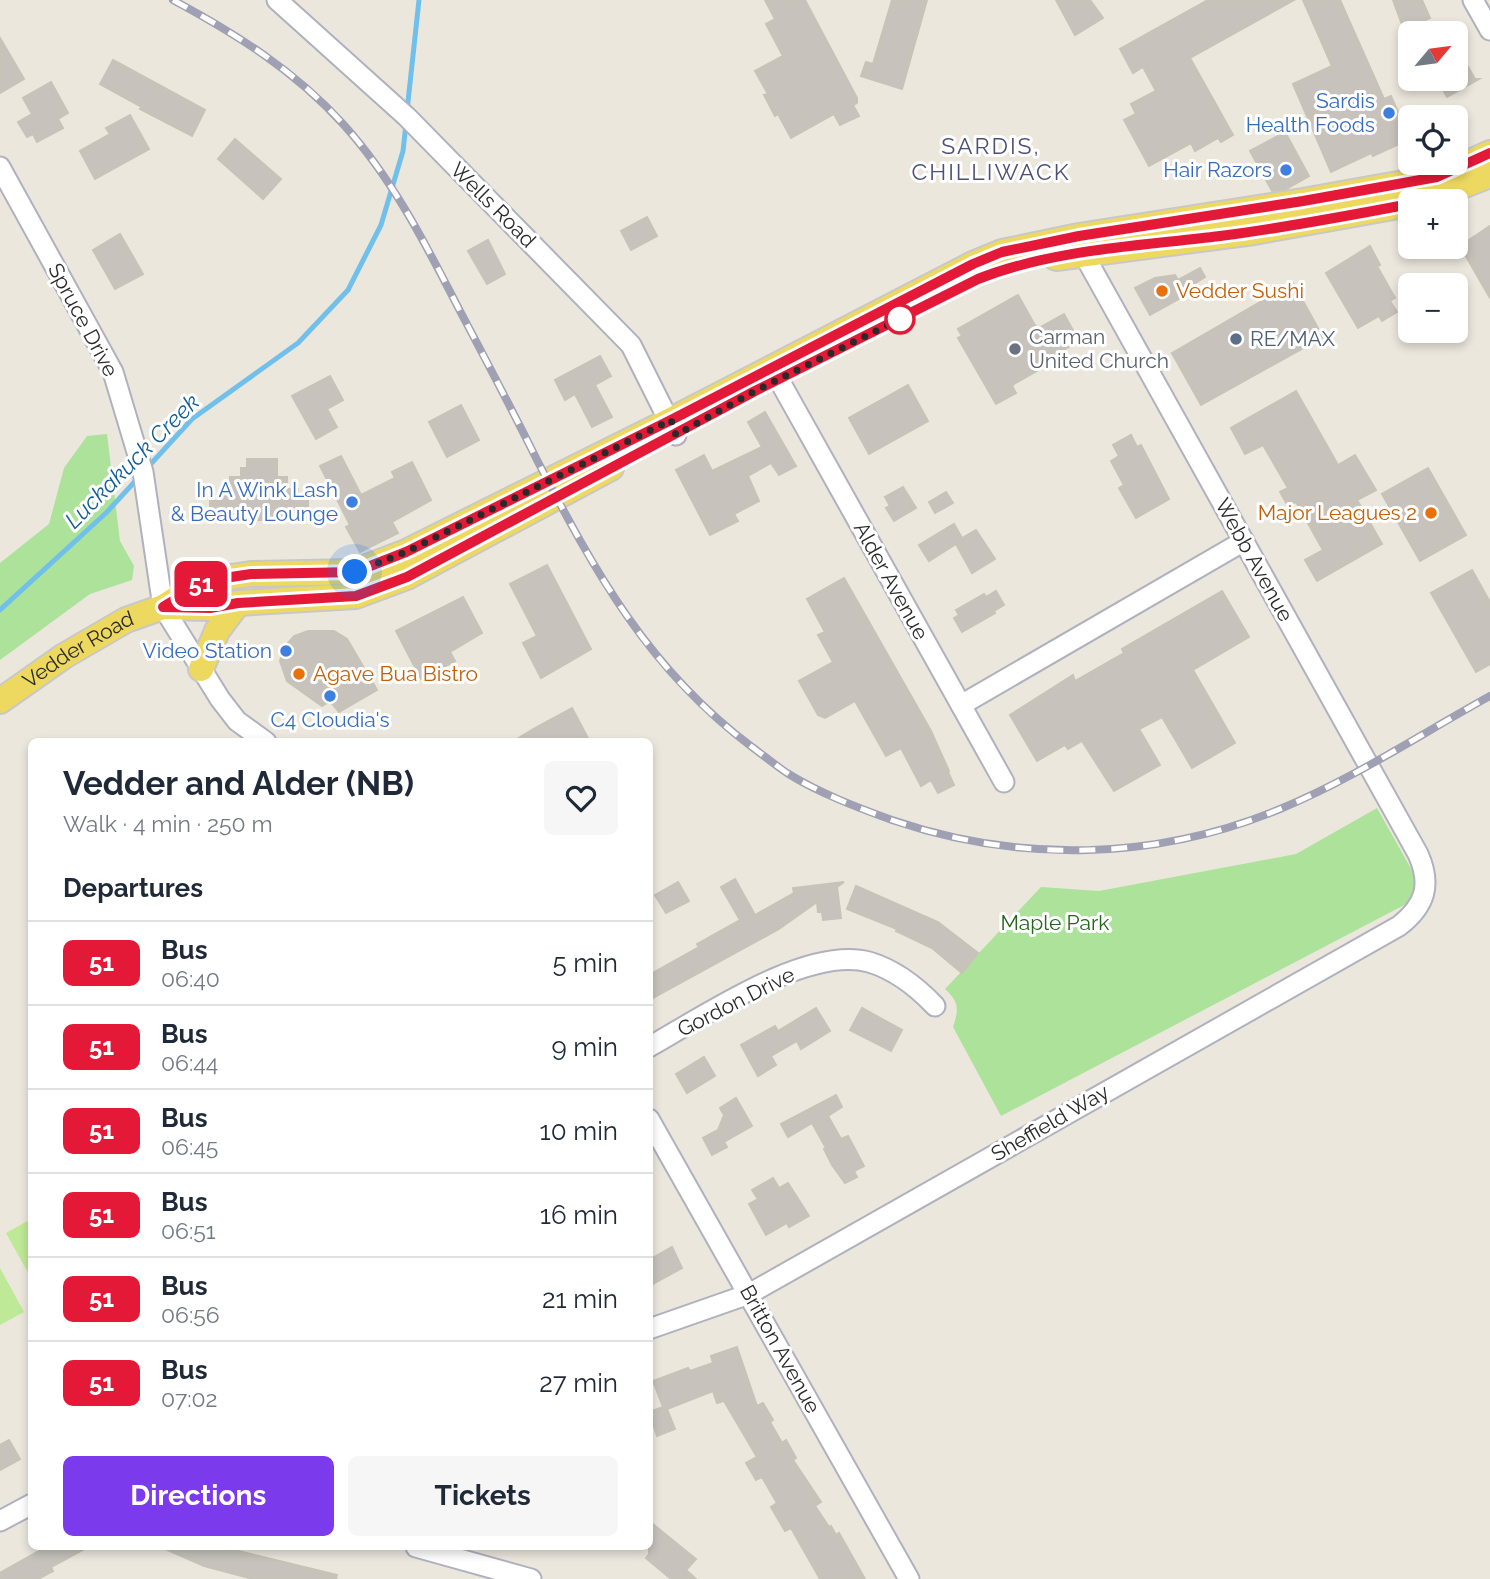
<!DOCTYPE html>
<meta charset="utf-8">
<style>
:root{--surface:#fff;--page:#f6f6f7;--text:#1f2937;--muted:#747a83;--line:#e0e1e3;--accent:#7c3aed}
body{margin:0;font-family:Raleway,sans-serif;background:var(--page);color:var(--text);height:100vh;display:flex;flex-direction:column;font-size:26px;white-space:nowrap}
*{box-sizing:border-box;margin:0}
p{font-size:23px;color:var(--muted)}
.icon{flex:none;width:38px;height:38px;fill:none;stroke:currentColor;stroke-width:2;stroke-linecap:round;stroke-linejoin:round}
.map{position:relative;flex:1;overflow:hidden}
.drawer{position:absolute;left:28px;top:738px;width:625px;height:812px;display:flex;flex-direction:column;background:var(--surface);border-radius:10px;box-shadow:0 4px 10px #0003}
.drawer>*{flex:none}
.badge{padding:0 14px;border-radius:10px;font-size:24px;line-height:46px}
.needle{width:46px;rotate:61deg}
.fabs{position:absolute;left:1398px;top:21px;display:grid;gap:14px}
.fabs a{display:grid;place-items:center;width:70px;height:70px;border-radius:10px;background:var(--surface);box-shadow:0 4px 10px #0003;font-size:35px}
.you{position:absolute;width:35px;height:35px;margin:-18px;border:5px solid #fff;border-radius:50%;background:#1a73e8;box-shadow:0 0 0 10px #1a73e833}
.map>.badge{position:absolute;translate:-50% -50%;box-shadow:0 0 0 4px #fff}
h2{padding:0 35px;font-size:26px;line-height:63px}
.round{display:grid;place-items:center;flex:none;width:74px;height:74px;border-radius:10px;background:var(--page)}
.headline{display:flex;align-items:center;justify-content:space-between;height:119px;padding:0 35px}
h1{font-size:33px;font-weight:700;line-height:52px}
.cta{display:flex;gap:14px;margin-top:auto;padding:14px 35px}
.cta a{flex:1;height:80px;border-radius:10px;background:var(--accent);color:#fff;font-size:28px;font-weight:700;line-height:80px;text-align:center}
.cta a+a{background:var(--page);color:var(--text)}
ul{padding:0;list-style:none}
li{display:flex;align-items:center;gap:21px;height:84px;padding:0 35px;border-top:2px solid var(--line)}
li div{flex:1}
li b{display:block;font-size:26px}
li em{font-style:normal}
li .badge{min-width:77px;font-weight:700;text-align:center}
.map>svg:first-child{display:block}
.green{fill:#ace29a}
.pitch{fill:#bee996}
.lines{fill:none;stroke-linecap:round;stroke-linejoin:round}
.stream{stroke:#71c0ec;stroke-width:5}
.building{fill:#c7c3bc;stroke:#c7c3b6;stroke-width:2}
.minor-casing{stroke:#b0b1be;stroke-width:23}
.major-casing{stroke:#c8c8c8;stroke-width:28}
.minor{stroke:#fff;stroke-width:19}
.major{stroke:#eed960;stroke-width:24}
.rail-casing{stroke:#9fa0b4;stroke-width:8}
.rail{stroke:#fff;stroke-width:5;stroke-dasharray:16;stroke-linecap:butt}
.line-casing{stroke:#fff;stroke-width:16}
.line{stroke:#e31937;stroke-width:10}
.walk{stroke:#2a2a2a;stroke-width:7;stroke-dasharray:0 12.6}
.shop-dot{fill:#3f7fe0;stroke:#fff;stroke-width:2.5}
.food-dot{fill:#e8710a;stroke:#fff;stroke-width:2.5}
.stop-dot{fill:#fff;stroke:#e31937;stroke-width:3.5}
.service-dot{fill:#5c6f8a;stroke:#fff;stroke-width:2.5}
.worship-dot{fill:#6b7280;stroke:#fff;stroke-width:2.5}
.labels{text-anchor:middle;stroke-width:6;stroke-linejoin:round;paint-order:stroke}
.shop-label{font-size:21px;fill:#366cbe;stroke:#fff;text-anchor:end}
.street-label{font-size:21px;fill:#2a2a2a;stroke:#fff}
.food-label{font-size:21px;fill:#c56008;stroke:#fff;text-anchor:start}
.worship-label{font-size:21px;fill:#5b616d;stroke:#fff;text-anchor:start}
.service-label{font-size:21px;fill:#4e5e75;stroke:#fff;text-anchor:start}
.park-label{font-size:21px;fill:#24661b;stroke:#fff}
.neighbourhood-label{font-size:23px;letter-spacing:2px;fill:#4b507a;stroke:#fff}
.water-label{font-size:23px;font-style:italic;fill:#105d98;stroke:#fff}
</style>
<div class="map">
<svg width="1490" height="1579" viewBox="0 0 1490 1579">
<rect width="100%" height="100%" fill="#ece7dd"/>
<g class="green">
<path d="M107,434L120,541L134,566L132,580L90,594L0,660V563L49,524L64,468L87,436Z"/>
<path d="M1377,808L1414,874L1416,887L1410,902L1001,1116L953,1027C959,1009 959,1002 945,989L1041,887L1099,891L1296,854Z"/>
</g>
<g class="pitch">
<path d="M31,1219V1278L6,1233Z"/>
<path d="M0,1268L24,1312L0,1325Z"/>
</g>
<g class="lines">
<g class="stream">
<path d="M407,111L419,0"/>
<path d="M148,467L192,419L298,343L348,290L381,225L403,151L406,124"/>
<path d="M0,610L106,513L139,477"/>
</g>
</g>
<g class="building">
<path d="M765,0H805L857,98V103L853,105L859,116L840,125L834,114L791,138L778,114L775,116L764,95L768,94L755,71L783,56L766,24L775,19Z"/>
<path d="M892,0H927L902,89L861,76L866,62L873,64Z"/>
<path d="M1056,0H1090L1103,18L1075,35Z"/>
<path d="M1208,0H1294L1190,58L1233,135L1221,142L1218,138L1195,151L1191,143L1149,166L1124,120L1136,114L1131,104L1156,91L1143,67L1133,73L1120,49Z"/>
<path d="M1303,0H1340L1384,99L1391,96L1410,139L1373,156L1371,153L1331,172L1293,84L1332,66Z"/>
<path d="M1393,0H1422L1430,18L1404,30Z"/>
<path d="M0,38L24,79L0,93Z"/>
<path d="M1456,46L1475,79H1479L1447,97L1437,79H1456Z"/>
<path d="M113,60L205,110L192,136L140,109L142,107L100,84Z"/>
<path d="M51,82L68,113L58,119L63,128L37,142L33,134L27,137L18,122L32,114L23,98Z"/>
<path d="M130,115L149,149L95,179L80,151L110,134L106,128Z"/>
<path d="M1285,132L1309,176L1286,189L1272,191L1250,151Z"/>
<path d="M235,139L281,179L263,199L218,159Z"/>
<path d="M647,217L657,236L631,250L621,231Z"/>
<path d="M1490,226V298L1460,246Z"/>
<path d="M120,234L143,274L115,289L93,250Z"/>
<path d="M488,240L505,274L487,284L468,251Z"/>
<path d="M1370,246L1380,265L1377,266L1395,298L1390,301L1397,312L1382,321L1379,316L1358,328L1326,273Z"/>
<path d="M1200,268L1205,277L1183,291L1186,295L1150,315L1135,288L1155,278L1175,275L1178,280Z"/>
<path d="M1293,283L1323,337L1201,405L1172,353Z"/>
<path d="M1018,295L1037,329L1064,314L1079,341L1046,360L1049,364L1014,384L1012,386L1016,393L996,404L958,338L962,336L958,329Z"/>
<path d="M600,356L611,376L595,385L612,417L592,427L575,394L565,400L555,380Z"/>
<path d="M330,376L343,400L327,409L337,427L316,439L292,396Z"/>
<path d="M908,385L928,421L869,454L849,418Z"/>
<path d="M1296,391L1338,465L1355,455L1376,490L1357,500L1382,544L1317,581L1305,560L1323,550L1296,502L1288,506L1280,492L1288,488L1263,445L1245,454L1231,428Z"/>
<path d="M461,405L479,440L447,457L429,422Z"/>
<path d="M765,412L796,466L779,475L771,463L748,476L759,501L734,514L738,521L710,535L676,470L704,455L712,471L762,447L748,422Z"/>
<path d="M1131,435L1137,447L1141,445L1169,499L1136,518L1119,488L1124,485L1111,461L1119,456L1113,445Z"/>
<path d="M341,456L361,495L395,478L392,472L412,462L431,500L392,522L398,533L360,552L346,527L350,525L320,466Z"/>
<path d="M247,459H277V477H287V489H298V501H308V520H210V501H220V489H230V477H241V468H247Z"/>
<path d="M1428,468L1466,535L1420,561L1382,494Z"/>
<path d="M903,487L916,508L894,521L886,508L890,506L885,497Z"/>
<path d="M946,492L953,503L935,513L929,502Z"/>
<path d="M954,524L962,538L976,530L995,559L972,573L956,544L929,561L919,545Z"/>
<path d="M547,565L591,649L541,678L523,643L537,636L510,584Z"/>
<path d="M1472,570L1490,602V664L1476,672L1431,593Z"/>
<path d="M844,578L931,731L949,771L948,772L954,785L938,793L931,780L921,786L901,748L886,756L855,701L825,718L818,715L799,681L833,662L818,635L825,632L807,599Z"/>
<path d="M996,591L1004,605L994,611L995,613L962,632L954,618L959,615L956,610L984,594L986,597Z"/>
<path d="M1222,591L1249,637L1193,670L1235,743L1192,768L1162,717L1139,729L1160,765L1114,791L1082,741L1068,749L1065,745L1037,761L1010,715L1073,675L1075,681L1124,653L1122,649Z"/>
<path d="M463,597L482,633L450,652L455,661L421,679L396,631Z"/>
<path d="M308,631H334L347,639L377,690L339,712L330,701L322,706L287,681L280,661L284,648L294,636Z"/>
<path d="M572,708L590,742H512L535,728Z"/>
<path d="M735,879L755,915L794,893L793,888L844,882L837,887L841,918L823,920L822,912H818L817,902L779,929L649,1000V975L699,947L697,944L740,920L721,887Z"/>
<path d="M678,882L689,901L666,913L655,895Z"/>
<path d="M856,886L938,922L978,953L962,973L932,948L896,931L897,929L847,909Z"/>
<path d="M816,1008L830,1031L801,1049L797,1041L771,1056L776,1065L758,1076L741,1045L775,1026L778,1031Z"/>
<path d="M862,1008L902,1030L891,1051L850,1030Z"/>
<path d="M704,1057L715,1076L687,1093L676,1074Z"/>
<path d="M836,1095L842,1107L828,1116L841,1139L848,1136L864,1166L854,1171L857,1177L845,1183L832,1165L824,1149L826,1148L812,1123L788,1137L781,1124Z"/>
<path d="M736,1098L752,1126L724,1142L727,1147L712,1155L703,1138L718,1130L724,1115L720,1108Z"/>
<path d="M773,1178L779,1188L788,1183L809,1216L789,1227L787,1223L766,1235L749,1204L758,1199L752,1190Z"/>
<path d="M672,1247L682,1268L649,1286V1260Z"/>
<path d="M737,1347L757,1406L763,1403L773,1420L770,1422L782,1443L786,1440L796,1458L793,1460L821,1502L815,1506L829,1527L831,1526L836,1535L839,1533L865,1579H820L791,1528L785,1531L771,1507L777,1503L762,1477L756,1480L746,1463L757,1457L724,1401L717,1403L713,1391L667,1409L675,1429L657,1436L649,1412L663,1407L653,1381L688,1368L690,1371L713,1363L711,1356Z"/>
<path d="M9,1440L20,1459L0,1470V1445Z"/>
<path d="M649,1521L696,1559L686,1570L696,1579H671L646,1558L649,1554Z"/>
<path d="M46,1547H88L51,1567L53,1571L38,1579H0V1573Z"/>
<path d="M161,1547H222L337,1575L336,1579H253L204,1566Z"/>
</g>
<g class="lines">
<g class="minor-casing">
<g id="minor">
<path d="M277,0L407,117L631,345L676,435"/>
<path d="M1473,0L1490,30"/>
<path d="M0,167L113,372L143,472L163,607L220,699L237,721L266,742"/>
<path d="M779,380L1004,782"/>
<path d="M961,705L1244,541"/>
<path d="M649,1047C703,1017 807,945 869,962C896,970 917,987 935,1006"/>
<path d="M649,1119L909,1579"/>
<path d="M649,1329L749,1294L1399,926C1425,906 1432,885 1418,854L1083,253L1081,244"/>
<path d="M0,1521L32,1504"/>
<path d="M416,1547L531,1579"/>
</g>
</g>
<g class="major-casing">
<g id="major">
<path d="M1424,201L1490,175"/>
<path d="M1056,258L1254,232L1410,204"/>
<path d="M164,607L210,608L238,603L356,596L407,577L611,468"/>
<path d="M201,669L217,631L238,603"/>
<path id="s1" d="M0,701L64,656L126,620L163,607L205,581L251,574L354,572L406,552L671,420L973,264L1002,252L1079,236L1303,201L1437,177L1490,153"/>
</g>
</g>
<use href="#minor" class="minor"/>
<use href="#major" class="major"/>
<g class="rail-casing">
<path id="rail" d="M173,0C236,34 294,70 343,124C393,179 426,245 460,311C486,360 512,410 537,460C595,572 648,669 752,747C763,755 775,765 787,773C819,793 856,807 892,820C1019,863 1155,861 1280,809C1353,779 1421,734 1490,696"/>
</g>
<use href="#rail" class="rail"/>
</g>
<g class="lines">
<g class="line-casing">
<path id="line" d="M1410,204C1347,216 1284,228 1220,236C1140,246 1054,249 978,279L755,391L407,577L356,596L238,603L210,608L163,607L205,581L251,574L355,572L406,552L671,420L973,264L1002,252L1079,236L1303,201L1437,177L1490,153"/>
</g>
<use href="#line" class="line"/>
<path class="walk" d="M355,572L406,552L671,420L676,435L755,391L904,317L900,319"/>
</g>
<g class="shop-dot">
<circle cx="1389" cy="113" r="7"/>
<circle cx="1286" cy="170" r="7"/>
<circle cx="352" cy="502" r="7"/>
<circle cx="286" cy="651" r="7"/>
<circle cx="330" cy="696" r="7"/>
</g>
<g class="food-dot">
<circle cx="1162" cy="291" r="7"/>
<circle cx="1431" cy="513" r="7"/>
<circle cx="299" cy="674" r="7"/>
</g>
<circle class="stop-dot" cx="900" cy="319" r="14"/>
<circle class="service-dot" cx="1236" cy="339" r="7"/>
<circle class="worship-dot" cx="1015" cy="349" r="7"/>
<g class="labels">
<g class="shop-label">
<text x="1375" y="108">Sardis<tspan x="1375" dy="24">Health Foods</tspan></text>
<text x="1272" y="177">Hair Razors</text>
<text x="338" y="497">In A Wink Lash<tspan x="338" dy="24">&amp; Beauty Lounge</tspan></text>
<text x="272" y="658">Video Station</text>
<text x="330" y="727" text-anchor="middle">C4 Cloudia's</text>
</g>
<g class="street-label">
<text transform="translate(493 205) rotate(45)" y="7">Wells Road</text>
<text transform="translate(83 320) rotate(62)" y="7">Spruce Drive</text>
<text transform="translate(1254 560) rotate(61)" y="7">Webb Avenue</text>
<text transform="translate(891 581) rotate(61)" y="7">Alder Avenue</text>
<text dy="7" stroke="none"><textPath href="#s1" startOffset="94">Vedder Road</textPath></text>
<text transform="translate(736 1002) rotate(-27)" y="7">Gordon Drive</text>
<text transform="translate(1050 1123) rotate(-30)" y="7">Sheffield Way</text>
<text transform="translate(780 1349) rotate(61)" y="7">Britton Avenue</text>
</g>
<g class="food-label">
<text x="1176" y="298">Vedder Sushi</text>
<text x="1417" y="520" text-anchor="end">Major Leagues 2</text>
<text x="313" y="681">Agave Bua Bistro</text>
</g>
<g class="worship-label">
<text x="1029" y="344">Carman<tspan x="1029" dy="24">United Church</tspan></text>
</g>
<g class="service-label">
<text x="1250" y="346">RE/MAX</text>
</g>
<g class="park-label">
<text x="1055" y="930">Maple Park</text>
</g>
<g class="neighbourhood-label">
<text x="991" y="154">SARDIS,<tspan x="991" dy="26">CHILLIWACK</tspan></text>
</g>
<g class="water-label">
<text transform="translate(132 461) rotate(-45)" y="8">Luckakuck Creek</text>
</g>
</g>
</svg>
<div class="fabs">
<a><svg class="needle" viewBox="-14 -14 28 28"><path d="M0-13l5 13h-10z" fill="#e53935"/><path d="M0 13l5-13h-10z" fill="#747a83"/></svg></a>
<a><svg class="icon" aria-label="locate" viewBox="0 0 24 24"><circle cx="12" cy="12" r="6"/><path d="M12 2v4M12 18v4M2 12h4M18 12h4"/></svg></a>
<a>+</a>
<a>−</a>
</div>
<div class="you" style="left:355px;top:572px"></div>
<b class="badge" style="left:201px;top:584px;background:#e31937;color:#fff">51</b>
<section class="drawer">
<div class="headline"><div><h1>Vedder and Alder (NB)</h1><p>Walk · 4 min · 250 m</p></div><a class="round"><svg class="icon" aria-label="heart" viewBox="0 0 24 24"><path d="M12 20l-8-8c-3-5 5-10 8-4 3-6 11-1 8 4z"/></svg></a></div>
<h2>Departures</h2>
<ul>
<li><span class="badge" style="background:#e31937;color:#fff">51</span><div><b>Bus</b><p>06:40</p></div><em>5 min</em></li>
<li><span class="badge" style="background:#e31937;color:#fff">51</span><div><b>Bus</b><p>06:44</p></div><em>9 min</em></li>
<li><span class="badge" style="background:#e31937;color:#fff">51</span><div><b>Bus</b><p>06:45</p></div><em>10 min</em></li>
<li><span class="badge" style="background:#e31937;color:#fff">51</span><div><b>Bus</b><p>06:51</p></div><em>16 min</em></li>
<li><span class="badge" style="background:#e31937;color:#fff">51</span><div><b>Bus</b><p>06:56</p></div><em>21 min</em></li>
<li><span class="badge" style="background:#e31937;color:#fff">51</span><div><b>Bus</b><p>07:02</p></div><em>27 min</em></li>
</ul>
<div class="cta"><a>Directions</a><a>Tickets</a></div>
</section>
</div>
